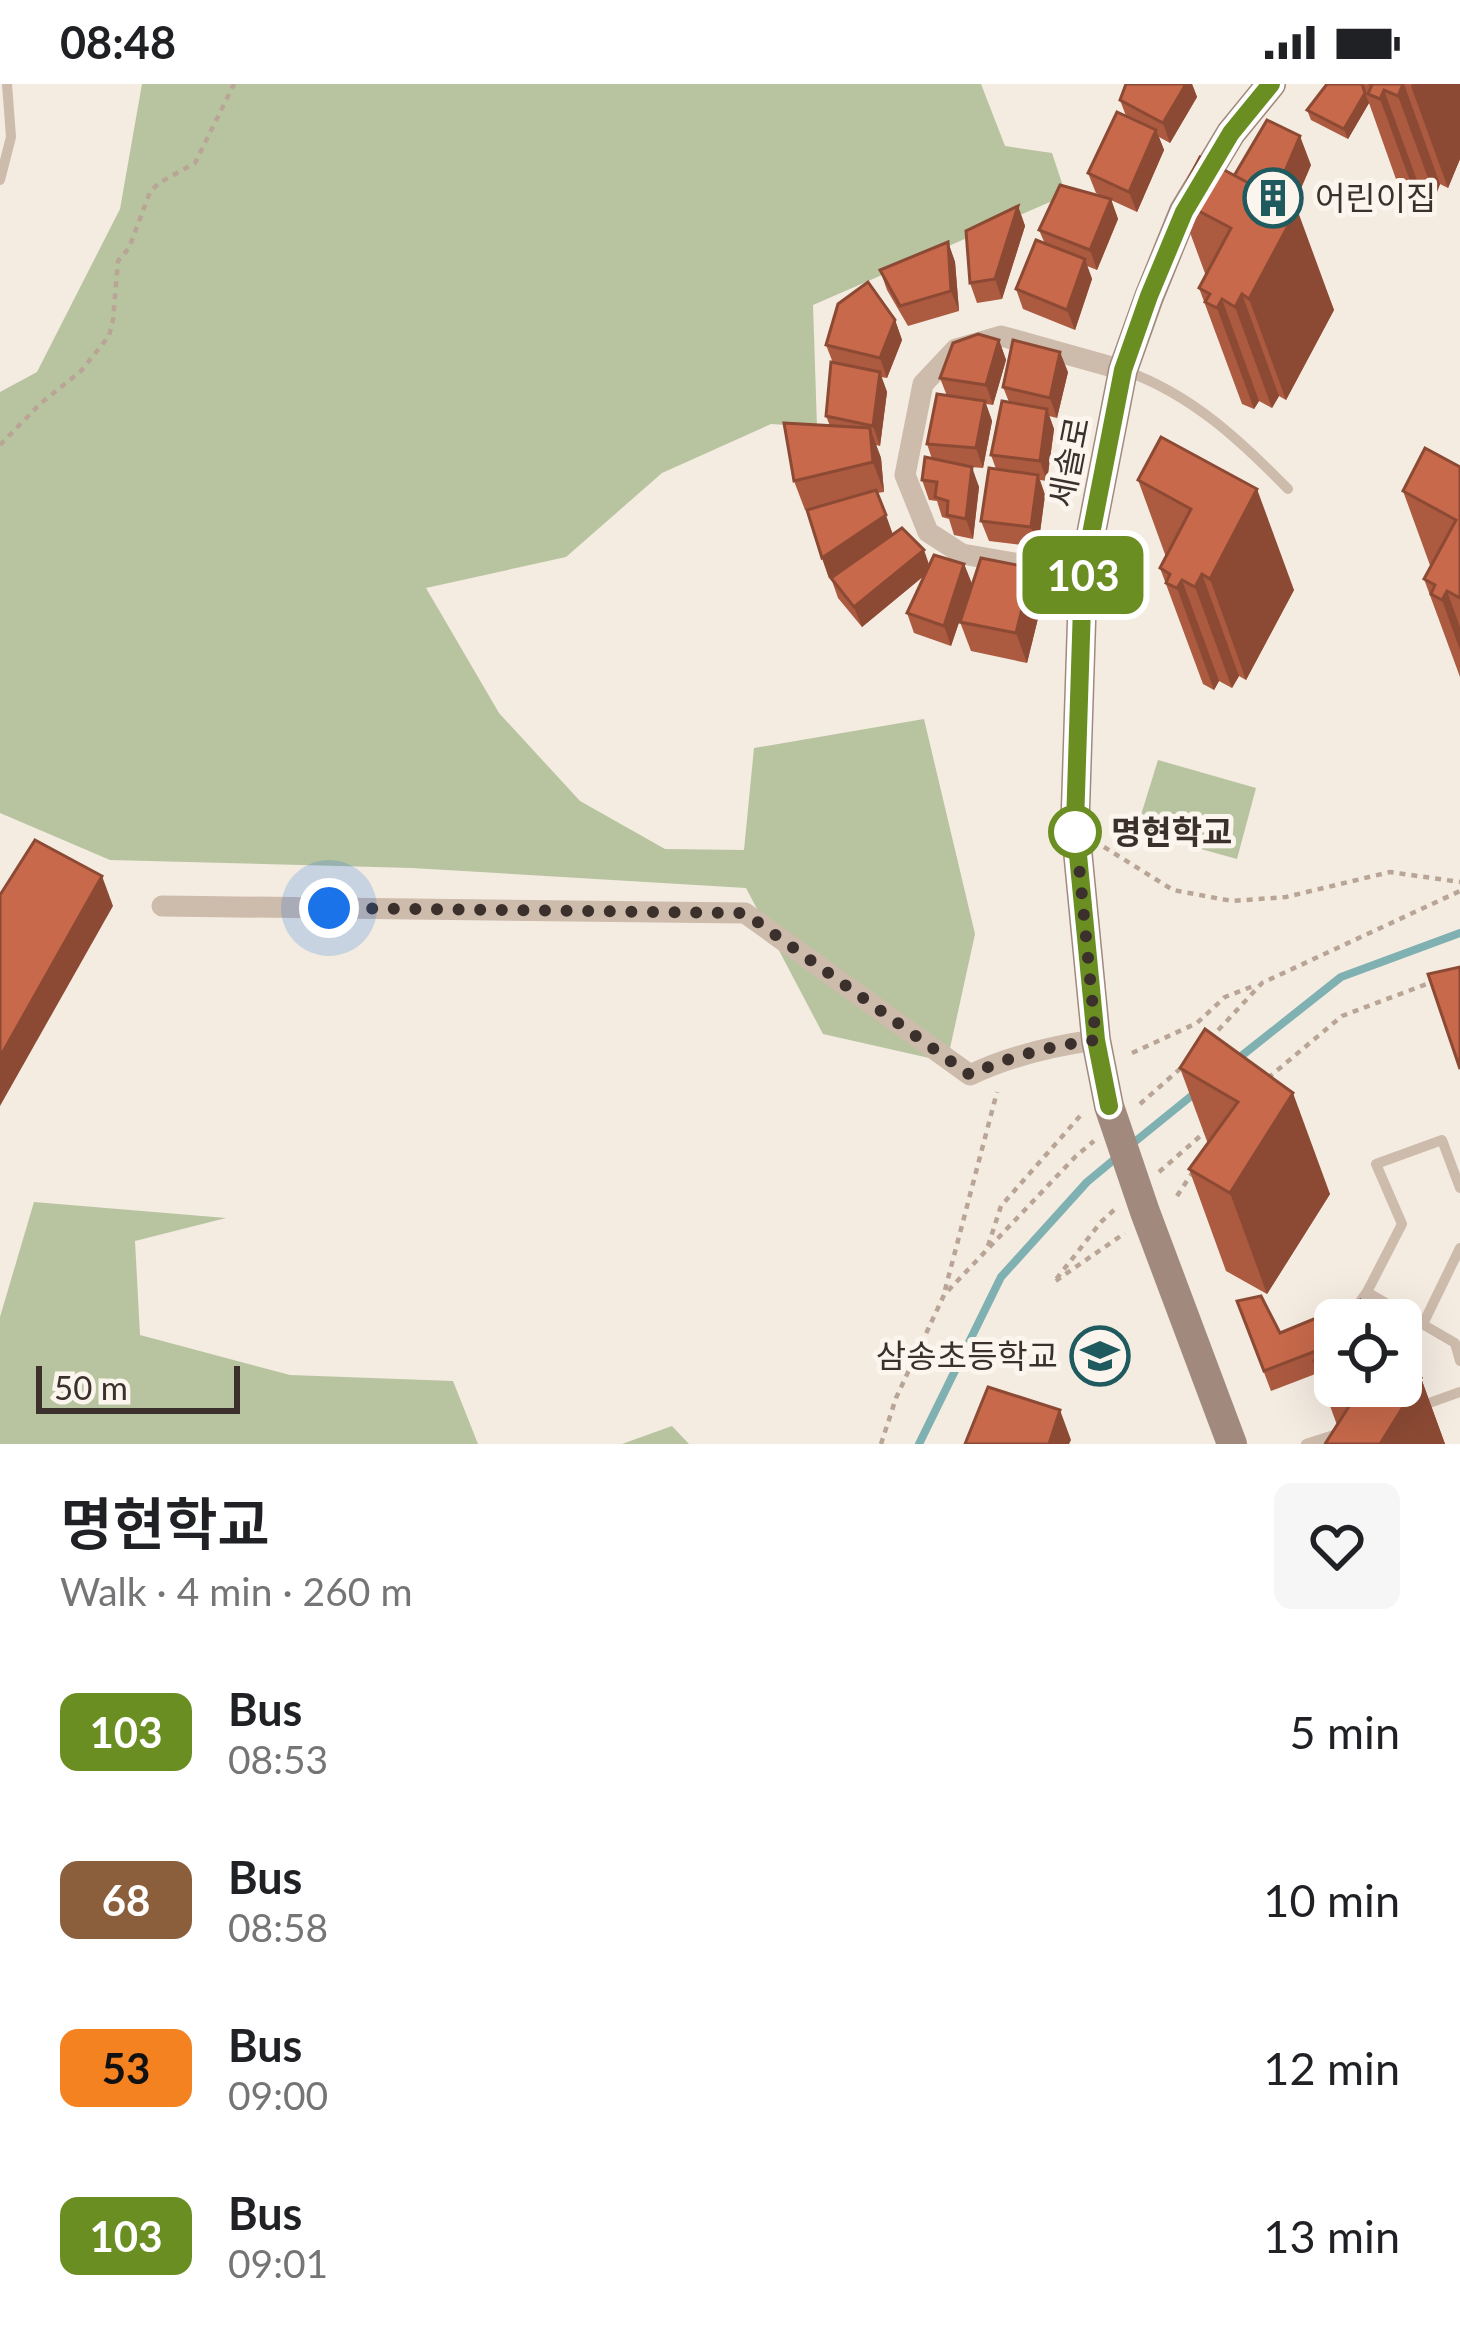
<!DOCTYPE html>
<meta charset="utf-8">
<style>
:root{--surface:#fff;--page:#f6f6f6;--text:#202124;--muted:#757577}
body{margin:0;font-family:Lato,"Noto Sans KR",sans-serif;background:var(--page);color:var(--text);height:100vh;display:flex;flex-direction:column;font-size:45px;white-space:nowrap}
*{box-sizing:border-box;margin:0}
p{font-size:39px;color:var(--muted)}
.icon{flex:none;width:66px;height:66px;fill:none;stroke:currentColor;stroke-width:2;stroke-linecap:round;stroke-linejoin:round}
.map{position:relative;height:1360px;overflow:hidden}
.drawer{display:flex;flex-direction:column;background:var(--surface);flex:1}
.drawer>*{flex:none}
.badge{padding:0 24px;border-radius:18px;font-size:42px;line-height:78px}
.controls{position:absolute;left:1314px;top:1215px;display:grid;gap:24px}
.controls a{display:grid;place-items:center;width:108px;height:108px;border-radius:18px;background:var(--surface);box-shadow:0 12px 48px #0002;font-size:60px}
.scale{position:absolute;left:36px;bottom:30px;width:204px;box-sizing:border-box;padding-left:12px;border:6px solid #3b302b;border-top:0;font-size:33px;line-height:42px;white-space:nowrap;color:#3b302b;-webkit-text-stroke:9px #fbf5ee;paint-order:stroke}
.you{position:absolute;width:60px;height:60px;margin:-30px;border:9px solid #fff;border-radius:50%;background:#1a73e8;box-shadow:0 0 0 18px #1a73e833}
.map>.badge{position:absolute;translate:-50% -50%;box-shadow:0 0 0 6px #fff}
.round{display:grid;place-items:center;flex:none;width:126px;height:126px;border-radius:18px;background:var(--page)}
.overview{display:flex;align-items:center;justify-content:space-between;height:204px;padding:0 60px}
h1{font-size:57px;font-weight:600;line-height:90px}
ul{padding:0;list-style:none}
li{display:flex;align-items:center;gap:36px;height:168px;padding:0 60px}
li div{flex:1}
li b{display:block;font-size:45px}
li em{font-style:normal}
li .badge{min-width:132px;font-weight:700;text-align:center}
.status{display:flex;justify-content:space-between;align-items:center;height:84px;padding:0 60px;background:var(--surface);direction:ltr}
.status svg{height:33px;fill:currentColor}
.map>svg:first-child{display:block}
.green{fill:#b8c4a0}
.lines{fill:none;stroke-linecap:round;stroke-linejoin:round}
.stream{stroke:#7fb0b2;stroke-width:8}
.path{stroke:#b9a596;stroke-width:4.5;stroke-dasharray:6 6;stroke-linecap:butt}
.lane{stroke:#cdbbac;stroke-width:10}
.street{stroke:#cdbbac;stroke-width:21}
.secondary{stroke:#a18a7d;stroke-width:30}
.wall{fill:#ac5a40}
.shaded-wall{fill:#8c4a34}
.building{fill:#c8694b;stroke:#8c4a34;stroke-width:3}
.line-casing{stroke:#fff;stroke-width:27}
.line{stroke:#6b8e23;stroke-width:18}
.walk{stroke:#3b302b;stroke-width:12;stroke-dasharray:0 21.6}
.stop-dot{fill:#fff;stroke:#6b8e23;stroke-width:6}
.labels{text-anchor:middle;stroke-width:10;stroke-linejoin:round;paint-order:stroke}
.poi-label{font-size:33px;fill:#3b302b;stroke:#fbf5ee;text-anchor:start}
.street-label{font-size:33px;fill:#3b302b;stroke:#fbf5ee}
.stop-label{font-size:33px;font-weight:bold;fill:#3b302b;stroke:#fbf5ee;text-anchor:start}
</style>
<div class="status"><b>08:48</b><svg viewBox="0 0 49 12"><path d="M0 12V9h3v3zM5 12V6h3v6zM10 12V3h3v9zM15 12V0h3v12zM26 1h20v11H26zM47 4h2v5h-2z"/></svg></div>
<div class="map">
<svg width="1460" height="1360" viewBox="0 0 1460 1360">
<rect width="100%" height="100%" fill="#f4ebe1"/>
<g class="green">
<path d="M142,0H981L1005,62L1052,69L1066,111L813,221L817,343L771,340L662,389L566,473L426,504L499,629L580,717L665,765L744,766L754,664L924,635L975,850L947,978L823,950L746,804L412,784L110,776L0,729V308L37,288L120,125Z"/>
<path d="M1158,676L1256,704L1237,775L1136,747Z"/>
<path d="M34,1118L226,1134L135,1157L140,1251L290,1291L453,1297L478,1360H0V1233Z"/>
<path d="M672,1342L689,1360H622Z"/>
</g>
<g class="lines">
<g class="stream">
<path d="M1235,977L1341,893L1460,849"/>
<path d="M1132,1060L1195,1009"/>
<path d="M919,1360L1001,1193L1087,1098L1116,1074"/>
</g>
<g class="path">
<path d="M0,361L41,319L81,287L109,252L113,236L118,177L129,164L150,108L159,99L195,79L234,0"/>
<path d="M1104,763L1173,806L1232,817L1286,813L1390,788L1460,798"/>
<path d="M1210,955L1262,899L1460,807"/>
<path d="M1132,969L1197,939L1225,913L1256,901"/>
<path d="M1268,994L1342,932L1432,898"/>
<path d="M1140,1020L1181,984"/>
<path d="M1159,1088L1205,1048"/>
<path d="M1177,1112L1194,1086"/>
<path d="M1114,1126L1101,1138L1054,1198L1125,1149"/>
<path d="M988,1162L1001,1122L1080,1032"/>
<path d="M945,1206L997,1008"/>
<path d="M881,1360L896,1314L944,1211L1076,1072L1094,1057"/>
</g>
<g class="lane">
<path d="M0,96L11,53L7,0"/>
<path d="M1126,287C1192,311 1240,356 1288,405"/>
<path d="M1367,1208L1455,1259L1460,1277"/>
<path d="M1341,1236L1348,1234L1367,1208L1402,1140L1376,1080L1442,1056L1460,1104"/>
<path d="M1423,1240L1460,1164"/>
<path d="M1418,1323L1460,1308"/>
<path d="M1306,1360L1343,1348"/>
</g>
<g class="street">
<path d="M1083,491L962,470L928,448L905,391L923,300L956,265L1001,252L1123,286"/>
<path d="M162,822L745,829L970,991C1010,972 1051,962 1096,956"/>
</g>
<path class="secondary" d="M1232,1360L1145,1128L1109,1022L1096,956L1075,740L1083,491L1123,286L1149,213L1184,127L1231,49L1271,0"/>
</g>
<g class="wall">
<path d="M1126,0H1192L1197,13L1170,59L1159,53L1164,66L1137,128L1111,116L1118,135L1097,186L1087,182L1092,195L1075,246L1023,225L1016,205L1045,160L1039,146L1104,113L1096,109L1088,89L1126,32L1120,16Z"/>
<path d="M1327,0H1460V75L1448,104L1440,100L1435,113L1421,107L1417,116L1405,111L1401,99L1397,98L1369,19L1348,55L1311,36L1307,26Z"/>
<path d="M1311,81L1293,123L1334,226L1286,316L1279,312L1272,324L1259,317L1254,325L1242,320L1199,204L1206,192L1178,116L1234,92Z"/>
<path d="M1018,122L1025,142L1002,215L977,219L970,199Z"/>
<path d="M948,158L955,178L959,227L908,242L887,206L880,186Z"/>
<path d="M895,236L902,256L887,294L881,293L887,308L880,362L876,361L881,374L884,408L877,409L893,451L929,481L964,480L972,500L951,562L914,549L907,529L925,491L862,543L838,514L831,494L883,458L829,494L822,474L814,424L805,426L794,397L830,342L826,332L833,279L826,261Z"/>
<path d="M999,256L1006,276L993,321L986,320L992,337L983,384L970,383L979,403L973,455L954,451L949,435L942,433L937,417L929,416L922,396L932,375L927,360L947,312L940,294Z"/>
<path d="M1068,288L1057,334L1049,332L1054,345L1047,397L1040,396L1045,411L1038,463L989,457L981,437L996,385L991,371L1009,318L1003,303Z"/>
<path d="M1161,353L1294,506L1246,596L1239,592L1232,604L1219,597L1214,606L1203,600L1160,484L1166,473L1138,396Z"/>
<path d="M1460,383V593L1424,495L1431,484L1403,407Z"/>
<path d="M1032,484L1043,514L1027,579L971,567L960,538Z"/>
<path d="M1205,945L1330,1110L1267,1210L1226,1187L1189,1085L1208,1060L1180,984Z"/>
<path d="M1237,1217L1280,1249L1335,1236V1302H1401L1421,1294L1445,1360H1325L1337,1341L1318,1289L1271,1307Z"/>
</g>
<g class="shaded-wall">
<path d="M1186,0H1192L1197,13L1170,59L1163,39Z"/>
<path d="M1404,0L1440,100L1435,113L1398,12Z"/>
<path d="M1412,0H1460V75L1448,104L1411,2Z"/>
<path d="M1384,6L1421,107L1417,116L1380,15Z"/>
<path d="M1365,9L1369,19L1348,55L1344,45Z"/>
<path d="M1156,46L1164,66L1137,128L1129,108Z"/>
<path d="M1300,52L1311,81L1274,167L1297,125L1334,226L1286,316L1249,215L1263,139Z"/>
<path d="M1111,115L1118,135L1097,186L1090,166Z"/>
<path d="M1018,122L1025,142L1002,215L995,195Z"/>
<path d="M948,158L955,178L959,227L951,207Z"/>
<path d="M1085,175L1092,195L1075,246L1067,226Z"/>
<path d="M1242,210L1279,312L1272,324L1235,223Z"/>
<path d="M1222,215L1259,317L1254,325L1217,224Z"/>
<path d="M895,236L902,256L887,294L880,274Z"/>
<path d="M999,256L1006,276L993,321L986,301Z"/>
<path d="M1060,268L1068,288L1057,334L1050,314Z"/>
<path d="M880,288L887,308L880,362L873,342Z"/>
<path d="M985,317L992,337L983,384L976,364Z"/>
<path d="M1047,325L1054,345L1047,397L1040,377Z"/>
<path d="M870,344L881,374L884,408L873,378Z"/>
<path d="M972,383L979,403L973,455L966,435Z"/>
<path d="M1038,391L1045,411L1038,463L1031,443Z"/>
<path d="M1257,405L1294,506L1246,596L1210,495Z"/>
<path d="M886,431L893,451L829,494L822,474Z"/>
<path d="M924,466L931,486L862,543L854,523Z"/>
<path d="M964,480L972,500L951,562L944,542Z"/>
<path d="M1032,484L1043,514L1027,579L1016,549Z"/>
<path d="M1202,490L1239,592L1232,604L1195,503Z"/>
<path d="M1182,496L1219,597L1214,606L1177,504Z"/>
<path d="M1447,507L1460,543V566L1442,516Z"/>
<path d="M102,792L113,822L0,1022V973Z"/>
<path d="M1293,1009L1330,1110L1267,1210L1230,1109Z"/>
<path d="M1421,1294L1445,1360H1380Z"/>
<path d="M1060,1326L1071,1356L1069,1360H1049Z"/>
</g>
<g class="building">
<path d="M1126,0H1186L1163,39L1120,16Z"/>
<path d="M1327,0H1362L1365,9L1344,45L1307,26Z"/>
<path d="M1369,0H1403L1398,12L1384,6L1380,15L1368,10L1372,1Z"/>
<path d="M1117,28L1156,46L1129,108L1088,89Z"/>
<path d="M1267,36L1300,52L1274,113L1234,92Z"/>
<path d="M1200,73L1297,125L1249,215L1242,210L1235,223L1222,215L1217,224L1205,218L1210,210L1199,204L1231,144L1178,116Z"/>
<path d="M1060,101L1111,115L1090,166L1039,146Z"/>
<path d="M1018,122L995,195L970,199L966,147Z"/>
<path d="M1036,156L1085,175L1067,226L1016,205Z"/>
<path d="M948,158L951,207L900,222L880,186Z"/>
<path d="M868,198L895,236L880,274L826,261L838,220Z"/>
<path d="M978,250L999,256L986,301L940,294L953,259Z"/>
<path d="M1013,256L1060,268L1050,314L1003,303Z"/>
<path d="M831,278L880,288L873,342L826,332Z"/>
<path d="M937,310L985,317L976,364L927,360Z"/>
<path d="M1002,317L1047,325L1040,377L991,371Z"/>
<path d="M784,339L870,344L873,378L794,397Z"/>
<path d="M1161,353L1257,405L1210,495L1202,490L1195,503L1182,496L1177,504L1166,499L1170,490L1160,484L1191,425L1138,396Z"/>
<path d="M1425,364L1460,383V514L1447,507L1442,516L1431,510L1435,501L1424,495L1456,436L1403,407Z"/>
<path d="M925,373L972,383L966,435L947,431L948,417L935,413L937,398L922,396Z"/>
<path d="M989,384L1038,391L1031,443L981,437Z"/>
<path d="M876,406L886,431L822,474L807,426Z"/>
<path d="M902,444L924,466L854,523L831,494Z"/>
<path d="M934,471L964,480L944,542L907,529Z"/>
<path d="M981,474L1032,484L1016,549L960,538Z"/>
<path d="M35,756L102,792L0,973V811Z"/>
<path d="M1460,883V985L1428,890Z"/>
<path d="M1205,945L1293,1009L1230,1109L1189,1085L1238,1018L1180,984Z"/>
<path d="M1261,1212L1280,1249L1360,1216L1366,1236H1335V1243L1321,1265L1264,1287L1237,1217Z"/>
<path d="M1335,1243V1289L1314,1277Z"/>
<path d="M1401,1280L1421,1294L1380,1360H1325L1360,1305L1356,1302H1401Z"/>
<path d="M988,1303L1060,1326L1049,1360H965Z"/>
</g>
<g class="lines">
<g class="line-casing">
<path id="line" d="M1109,1022L1096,956L1075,740L1083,491L1123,286L1149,212L1184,128L1231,49L1271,0"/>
</g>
<use href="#line" class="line"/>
<path class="walk" d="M329,824L745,829L970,991C1010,972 1051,962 1096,956L1075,740V748"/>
</g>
<defs>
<g id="building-ring" transform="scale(3)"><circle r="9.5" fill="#fbf5ee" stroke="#1f5a5e" stroke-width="1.5"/><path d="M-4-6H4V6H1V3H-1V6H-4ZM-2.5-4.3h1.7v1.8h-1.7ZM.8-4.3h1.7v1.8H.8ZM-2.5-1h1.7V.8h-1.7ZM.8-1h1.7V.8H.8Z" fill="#1f5a5e"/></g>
<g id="school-ring" transform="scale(3)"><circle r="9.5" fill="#fbf5ee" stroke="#1f5a5e" stroke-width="1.5"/><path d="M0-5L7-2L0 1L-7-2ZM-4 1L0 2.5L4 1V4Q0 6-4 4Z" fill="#1f5a5e"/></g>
</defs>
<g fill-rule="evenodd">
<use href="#building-ring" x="1273" y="114"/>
<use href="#school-ring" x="1100" y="1272"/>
</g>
<circle class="stop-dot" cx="1075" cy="748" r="24"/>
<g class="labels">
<g class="poi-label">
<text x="1315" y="126">어린이집</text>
<text x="1058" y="1284" text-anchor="end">삼송초등학교</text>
</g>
<g class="street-label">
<text transform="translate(1069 378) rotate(-79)" y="12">세솔로</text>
</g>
<g class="stop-label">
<text x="1111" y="760">명현학교</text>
</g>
</g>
</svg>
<div class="controls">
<a><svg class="icon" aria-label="locate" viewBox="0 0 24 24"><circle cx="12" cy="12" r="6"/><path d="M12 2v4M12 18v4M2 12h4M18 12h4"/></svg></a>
</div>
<div class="scale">50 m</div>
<div class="you" style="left:329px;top:824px"></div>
<b class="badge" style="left:1083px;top:491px;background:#6b8e23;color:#fff">103</b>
</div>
<section class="drawer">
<div class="overview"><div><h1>명현학교</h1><p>Walk · 4 min · 260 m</p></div><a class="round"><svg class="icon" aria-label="heart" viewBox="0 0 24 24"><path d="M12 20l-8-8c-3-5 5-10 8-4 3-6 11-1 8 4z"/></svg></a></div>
<ul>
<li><span class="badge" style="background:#6b8e23;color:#fff">103</span><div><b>Bus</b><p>08:53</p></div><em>5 min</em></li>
<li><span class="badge" style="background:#8b5e3c;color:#fff">68</span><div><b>Bus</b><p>08:58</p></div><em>10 min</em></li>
<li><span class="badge" style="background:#f58220;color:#111">53</span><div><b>Bus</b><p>09:00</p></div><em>12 min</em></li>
<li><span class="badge" style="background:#6b8e23;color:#fff">103</span><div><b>Bus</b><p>09:01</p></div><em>13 min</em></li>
</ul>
</section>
